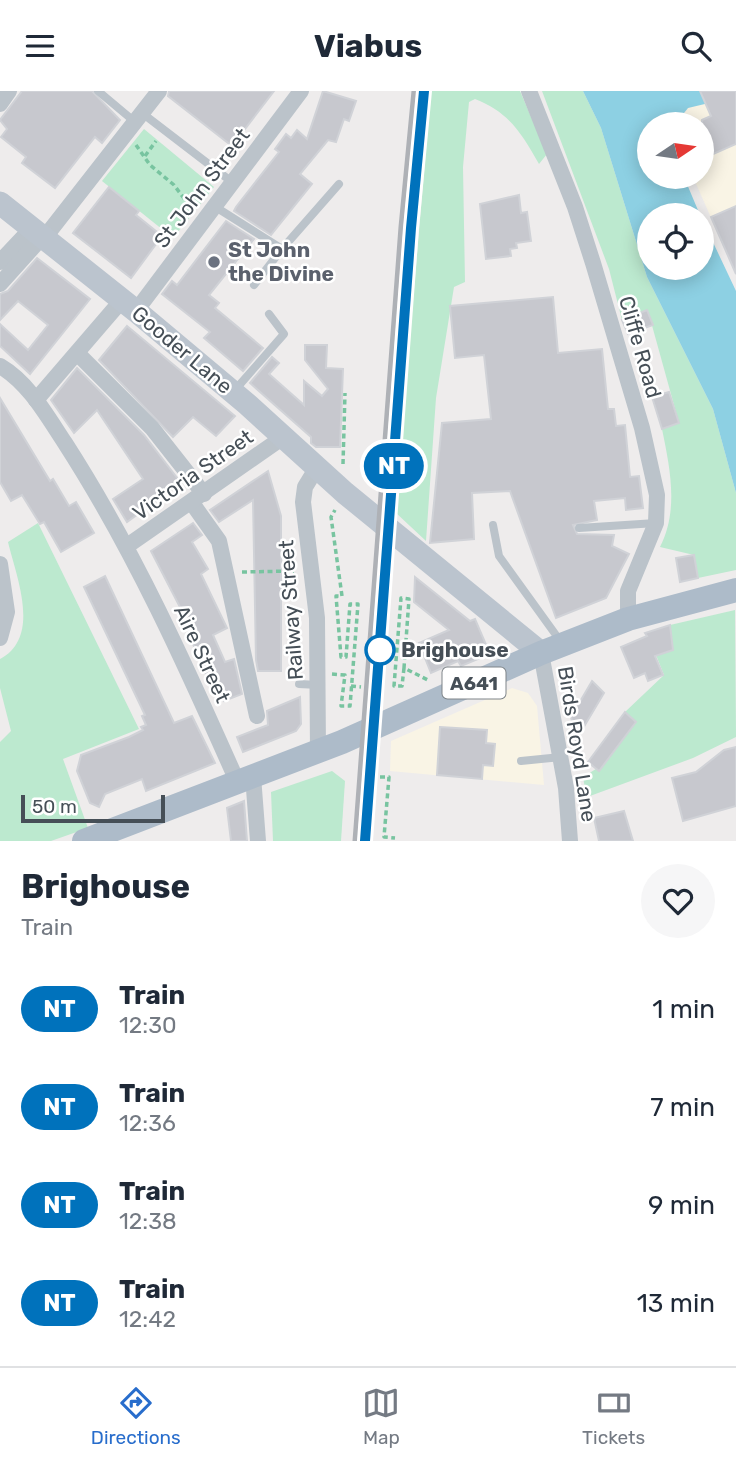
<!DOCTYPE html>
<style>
:root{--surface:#fff;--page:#f6f6f7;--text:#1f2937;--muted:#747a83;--line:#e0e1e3;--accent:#286dcc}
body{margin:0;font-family:Rubik,sans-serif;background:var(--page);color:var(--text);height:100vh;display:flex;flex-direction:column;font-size:26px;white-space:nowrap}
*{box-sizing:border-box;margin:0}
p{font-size:23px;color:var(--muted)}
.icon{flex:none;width:38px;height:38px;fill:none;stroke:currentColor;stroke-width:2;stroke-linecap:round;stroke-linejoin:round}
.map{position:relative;height:750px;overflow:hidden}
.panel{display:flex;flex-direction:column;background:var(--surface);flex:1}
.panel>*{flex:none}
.badge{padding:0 14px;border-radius:23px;font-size:24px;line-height:46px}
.needle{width:46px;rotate:77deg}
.fabs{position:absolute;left:637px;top:21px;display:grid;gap:14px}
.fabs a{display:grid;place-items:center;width:77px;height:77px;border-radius:50%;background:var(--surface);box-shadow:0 4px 18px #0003;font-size:35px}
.scale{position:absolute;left:21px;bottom:18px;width:144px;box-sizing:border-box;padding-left:7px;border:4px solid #464f57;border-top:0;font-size:19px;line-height:24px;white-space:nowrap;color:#464f57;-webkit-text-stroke:5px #fff;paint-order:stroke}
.map>.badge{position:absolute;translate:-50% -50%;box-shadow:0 0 0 4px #fff}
.round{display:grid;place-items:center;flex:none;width:74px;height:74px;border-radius:37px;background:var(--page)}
.headline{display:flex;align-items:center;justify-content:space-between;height:119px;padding:0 21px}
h1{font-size:33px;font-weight:700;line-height:52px}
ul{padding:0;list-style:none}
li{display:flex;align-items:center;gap:21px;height:98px;padding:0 21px}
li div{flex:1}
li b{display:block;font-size:26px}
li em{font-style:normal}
li .badge{min-width:77px;font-weight:700;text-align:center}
header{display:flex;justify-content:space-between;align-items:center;height:91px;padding:0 21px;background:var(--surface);font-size:32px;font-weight:700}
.menu{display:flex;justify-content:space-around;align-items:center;height:98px;border-top:2px solid var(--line);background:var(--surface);font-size:19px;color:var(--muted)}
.menu a{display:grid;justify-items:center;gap:4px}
.menu .current{color:var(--accent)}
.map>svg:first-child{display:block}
.commercial{fill:#f9f4e5}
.green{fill:#bce9cf}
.water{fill:#8dd0e3}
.building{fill:#c7c8ce;stroke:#d0d2d7;stroke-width:2}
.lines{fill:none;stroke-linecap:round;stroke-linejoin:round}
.path{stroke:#78c4a0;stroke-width:3.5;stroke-dasharray:5 3.5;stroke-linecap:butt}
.lane{stroke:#bbc3ca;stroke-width:8}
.street{stroke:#bbc3ca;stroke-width:16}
.secondary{stroke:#bbc4ce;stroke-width:23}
.primary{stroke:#adbbc9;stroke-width:24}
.rail{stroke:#aeb1b6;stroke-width:5}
.line-casing{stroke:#fff;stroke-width:16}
.line{stroke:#0072bc;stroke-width:10}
.worship-dot{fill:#6b7280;stroke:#fff;stroke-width:2.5}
.stop-dot{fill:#fff;stroke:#0072bc;stroke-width:3.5}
.labels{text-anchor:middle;stroke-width:5;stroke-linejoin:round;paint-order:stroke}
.shield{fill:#fff;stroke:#7e8489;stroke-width:2}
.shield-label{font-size:19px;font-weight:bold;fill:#464f57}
.street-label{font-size:21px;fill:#464f57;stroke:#fff}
.worship-label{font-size:21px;font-weight:bold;fill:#5b616d;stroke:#fff;text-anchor:start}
.stop-label{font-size:21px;font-weight:bold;fill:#464f57;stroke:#fff;text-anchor:start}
</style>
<header><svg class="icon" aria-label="menu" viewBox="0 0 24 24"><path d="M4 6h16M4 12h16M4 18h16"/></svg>Viabus<svg class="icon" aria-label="search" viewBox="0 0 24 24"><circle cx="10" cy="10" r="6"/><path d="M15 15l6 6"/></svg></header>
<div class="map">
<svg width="736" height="750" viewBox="0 0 736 750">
<rect width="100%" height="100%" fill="#eeecec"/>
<g class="commercial">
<path d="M736,0V183L693,86H702V33H677L688,17Z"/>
<path d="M512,597L528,602L537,615L544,694L390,680L391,650Z"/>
</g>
<g class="green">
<path d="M431,0H520L547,63L539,73C522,43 509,21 475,8L469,11L463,76L465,191L454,196L436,307L426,450L395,421Z"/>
<path d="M542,0H583L601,37L647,186L713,318L736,402V479L698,487L694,464L660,456C679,419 670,377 662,338L679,332L648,220L622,229L609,178Z"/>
<path d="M144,38L214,96L173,147L102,90Z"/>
<path d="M38,432L139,638L63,668L88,737L51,750H0V651L11,640L0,597V568C42,546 16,485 8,451Z"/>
<path d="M735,519L736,646L693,667L590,705L586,703L583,686L604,673L636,631L625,621L664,584L656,564L670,534Z"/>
<path d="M332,680L345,690L341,750H273L271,701Z"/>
</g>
<path class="water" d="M583,0H702L709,12L688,17L675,33H649V86H684L700,124H649V177H702V128L736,200V402L713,318L647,186L601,37Z"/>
<g class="building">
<path d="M22,0H92L120,29L102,52L95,46L55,97L22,72L26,66L1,46L7,38L0,29Z"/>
<path d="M169,0H274L232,55L168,5Z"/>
<path d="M323,0L356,10L349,30L344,28L336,51L328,49L300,83L312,93L271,144L234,120L236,116L279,61L275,58L286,43L291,47L297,39L307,48Z"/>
<path d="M700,0H736V53L702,68V29L711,25Z"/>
<path d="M109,96L139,120L136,124L162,145L131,187L73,142Z"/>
<path d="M519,104L521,122L527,121L531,150L516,152L517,157L510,158L511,165L486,168L480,113Z"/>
<path d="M736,115V183L711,126Z"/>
<path d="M226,130L254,148L209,204L219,212L215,217L263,257L243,280L204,247L210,241L162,203L172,190L177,194Z"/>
<path d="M37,167L90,208L30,283L0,255V233L28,259L48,234L18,210L0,229V203L8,200Z"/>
<path d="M553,206L558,262L602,258L608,318H614L616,335L625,334L630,386L639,385L643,417L626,419L625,407L594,410L597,429L573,434L577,443L614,444L612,455L629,463L606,507L556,527L510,400L472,402L474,448L430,452L442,332L491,328L484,264L455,267L450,215Z"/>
<path d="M647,219L653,234L628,243L622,229Z"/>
<path d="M127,235L235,325L216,345L193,326L173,346L99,269Z"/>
<path d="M305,254H327L326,277L343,278L340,356H316L311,352V346L250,292L272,266L279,272L269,283L304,314V290L322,305L328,298L305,269Z"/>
<path d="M77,277L144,344L181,392L127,431L113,408L143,388L97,319L74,342L51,309Z"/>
<path d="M669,301L679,332L662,338L652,306Z"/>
<path d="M0,307L50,390L53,388L69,415L76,411L94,442L61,461L44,431L40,433L22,404L11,410L0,391Z"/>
<path d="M268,380L281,425V580H258L256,569L253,409L219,431L210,419Z"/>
<path d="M193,432L202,444L192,451L208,478L201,483L227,537L213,544L225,571L234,568L242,603L224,610L217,593L211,595L193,553L198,551L151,460Z"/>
<path d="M694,464L698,487L680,491L676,467Z"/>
<path d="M105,485L174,632L192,625L215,672L146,700L142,688L105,703L99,716L90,712L77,680L81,664L129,646L143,639L141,636L146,634L142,625L145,624L84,496Z"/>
<path d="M415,486L470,530L475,528L490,563L461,575L458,570L431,582L419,552L449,539L414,511Z"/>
<path d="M670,534L673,559L655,565L663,584L648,590L645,582L634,587L621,556L647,545L645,542Z"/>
<path d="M592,590L604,602L576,649L571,626Z"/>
<path d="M300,606L301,633L296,640L243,661L237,646L268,634L267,620Z"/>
<path d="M625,621L636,631L599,680L588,671Z"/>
<path d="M440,636L487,639L486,652L495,653L493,675L483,674L482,688L437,684Z"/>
<path d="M736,656V715L683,730L672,687L696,681L724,659Z"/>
<path d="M244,710L247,750H231L227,717Z"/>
<path d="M624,720L633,750H599L594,727Z"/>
</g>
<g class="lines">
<g class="path">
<path d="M136,54L150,74L174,94L192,118"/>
<path d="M145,65L156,50"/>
<path d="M343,373L345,302"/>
<path d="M242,481L294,480"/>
<path d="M404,577L402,595H394L401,507L409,508L404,577L428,589"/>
<path d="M332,583L345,584L341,615H350L358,513H350L346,566H341L336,505H342L331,426L335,419"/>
<path d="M351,595L361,596"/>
<path d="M380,686H389L384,746L395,747"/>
</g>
<g class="lane">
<path d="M98,0L135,31"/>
<path d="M142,22L232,91"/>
<path d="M214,115L282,158L339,93"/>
<path d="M254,194L282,158"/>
<path d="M235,299L284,243L269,223"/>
<path d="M493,434L499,465L561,551"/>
<path d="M579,437L656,432"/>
<path d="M299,593L318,594"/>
<path d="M521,670L561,666"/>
</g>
<g class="street">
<path d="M529,0L575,116L593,172L642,337L657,404L656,432L628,500V528"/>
<path d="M0,13L9,0"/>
<path d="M45,146L159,0"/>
<path d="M0,171L32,137"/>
<path d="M0,193L43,145"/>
<path d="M136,220L301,0"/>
<path d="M77,262L152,337L204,403"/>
<path d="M0,275C29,292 47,325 65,352C134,459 186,575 237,690"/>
<path d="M36,309L122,209"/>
<path d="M316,378L305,396L303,411L317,527L318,661"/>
<path d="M192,412L219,450L257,625"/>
<path d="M127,455L282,347"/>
<path d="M0,473L7,521L0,547"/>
<path d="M541,562L566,697L570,750"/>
<path d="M253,685L258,750"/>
</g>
<path class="secondary" d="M0,112L136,220L247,313L345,402L541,562"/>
<path class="primary" d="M84,750L342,651L541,562L628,528L736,499"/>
<g class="rail">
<path d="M371,673L388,446"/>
<path d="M355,750L401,136L414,0"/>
</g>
</g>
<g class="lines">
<g class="line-casing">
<path id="line" d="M365,750L411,137L424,0"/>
</g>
<use href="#line" class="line"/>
</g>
<circle class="worship-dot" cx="214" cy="171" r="7"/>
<circle class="stop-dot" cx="380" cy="559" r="14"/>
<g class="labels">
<rect class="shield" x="442.5" y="576.5" width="63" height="31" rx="5"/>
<g class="shield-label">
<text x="474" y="599">A641</text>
</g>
<g class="street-label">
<text transform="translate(202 97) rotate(-53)" y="7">St John Street</text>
<text transform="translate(640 256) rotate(74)" y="7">Cliffe Road</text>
<text transform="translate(182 259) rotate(40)" y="7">Gooder Lane</text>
<text transform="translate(193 384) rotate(-35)" y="7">Victoria Street</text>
<text transform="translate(291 519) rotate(-94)" y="7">Railway Street</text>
<text transform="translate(202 563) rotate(65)" y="7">Aire Street</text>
<text transform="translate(577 653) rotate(81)" y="7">Birds Royd Lane</text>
</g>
<g class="worship-label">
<text x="228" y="166">St John<tspan x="228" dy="24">the Divine</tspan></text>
</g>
<g class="stop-label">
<text x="401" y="566">Brighouse</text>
</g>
</g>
</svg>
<div class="fabs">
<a><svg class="needle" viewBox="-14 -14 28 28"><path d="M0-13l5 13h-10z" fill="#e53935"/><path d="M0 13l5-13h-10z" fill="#747a83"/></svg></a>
<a><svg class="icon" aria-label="locate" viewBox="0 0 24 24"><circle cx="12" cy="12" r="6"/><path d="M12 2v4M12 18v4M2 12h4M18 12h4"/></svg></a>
</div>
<div class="scale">50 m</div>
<b class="badge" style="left:394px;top:375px;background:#0072bc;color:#fff">NT</b>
</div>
<section class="panel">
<div class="headline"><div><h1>Brighouse</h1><p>Train</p></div><a class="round"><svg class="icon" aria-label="heart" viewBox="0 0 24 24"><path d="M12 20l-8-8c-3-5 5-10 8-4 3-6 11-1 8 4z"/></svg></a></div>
<ul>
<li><span class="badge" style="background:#0072bc;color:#fff">NT</span><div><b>Train</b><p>12:30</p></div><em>1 min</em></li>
<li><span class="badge" style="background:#0072bc;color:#fff">NT</span><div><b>Train</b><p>12:36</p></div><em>7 min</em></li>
<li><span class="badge" style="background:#0072bc;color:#fff">NT</span><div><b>Train</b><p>12:38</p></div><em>9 min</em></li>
<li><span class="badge" style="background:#0072bc;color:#fff">NT</span><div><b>Train</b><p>12:42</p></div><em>13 min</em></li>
</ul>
</section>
<nav class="menu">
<a class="current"><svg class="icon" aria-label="directions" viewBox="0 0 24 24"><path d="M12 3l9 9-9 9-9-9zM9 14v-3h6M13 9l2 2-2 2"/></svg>Directions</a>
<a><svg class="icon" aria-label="map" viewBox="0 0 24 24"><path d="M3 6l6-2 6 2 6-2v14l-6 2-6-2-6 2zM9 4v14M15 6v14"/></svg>Map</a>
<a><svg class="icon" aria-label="tickets" viewBox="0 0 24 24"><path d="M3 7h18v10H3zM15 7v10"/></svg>Tickets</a>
</nav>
